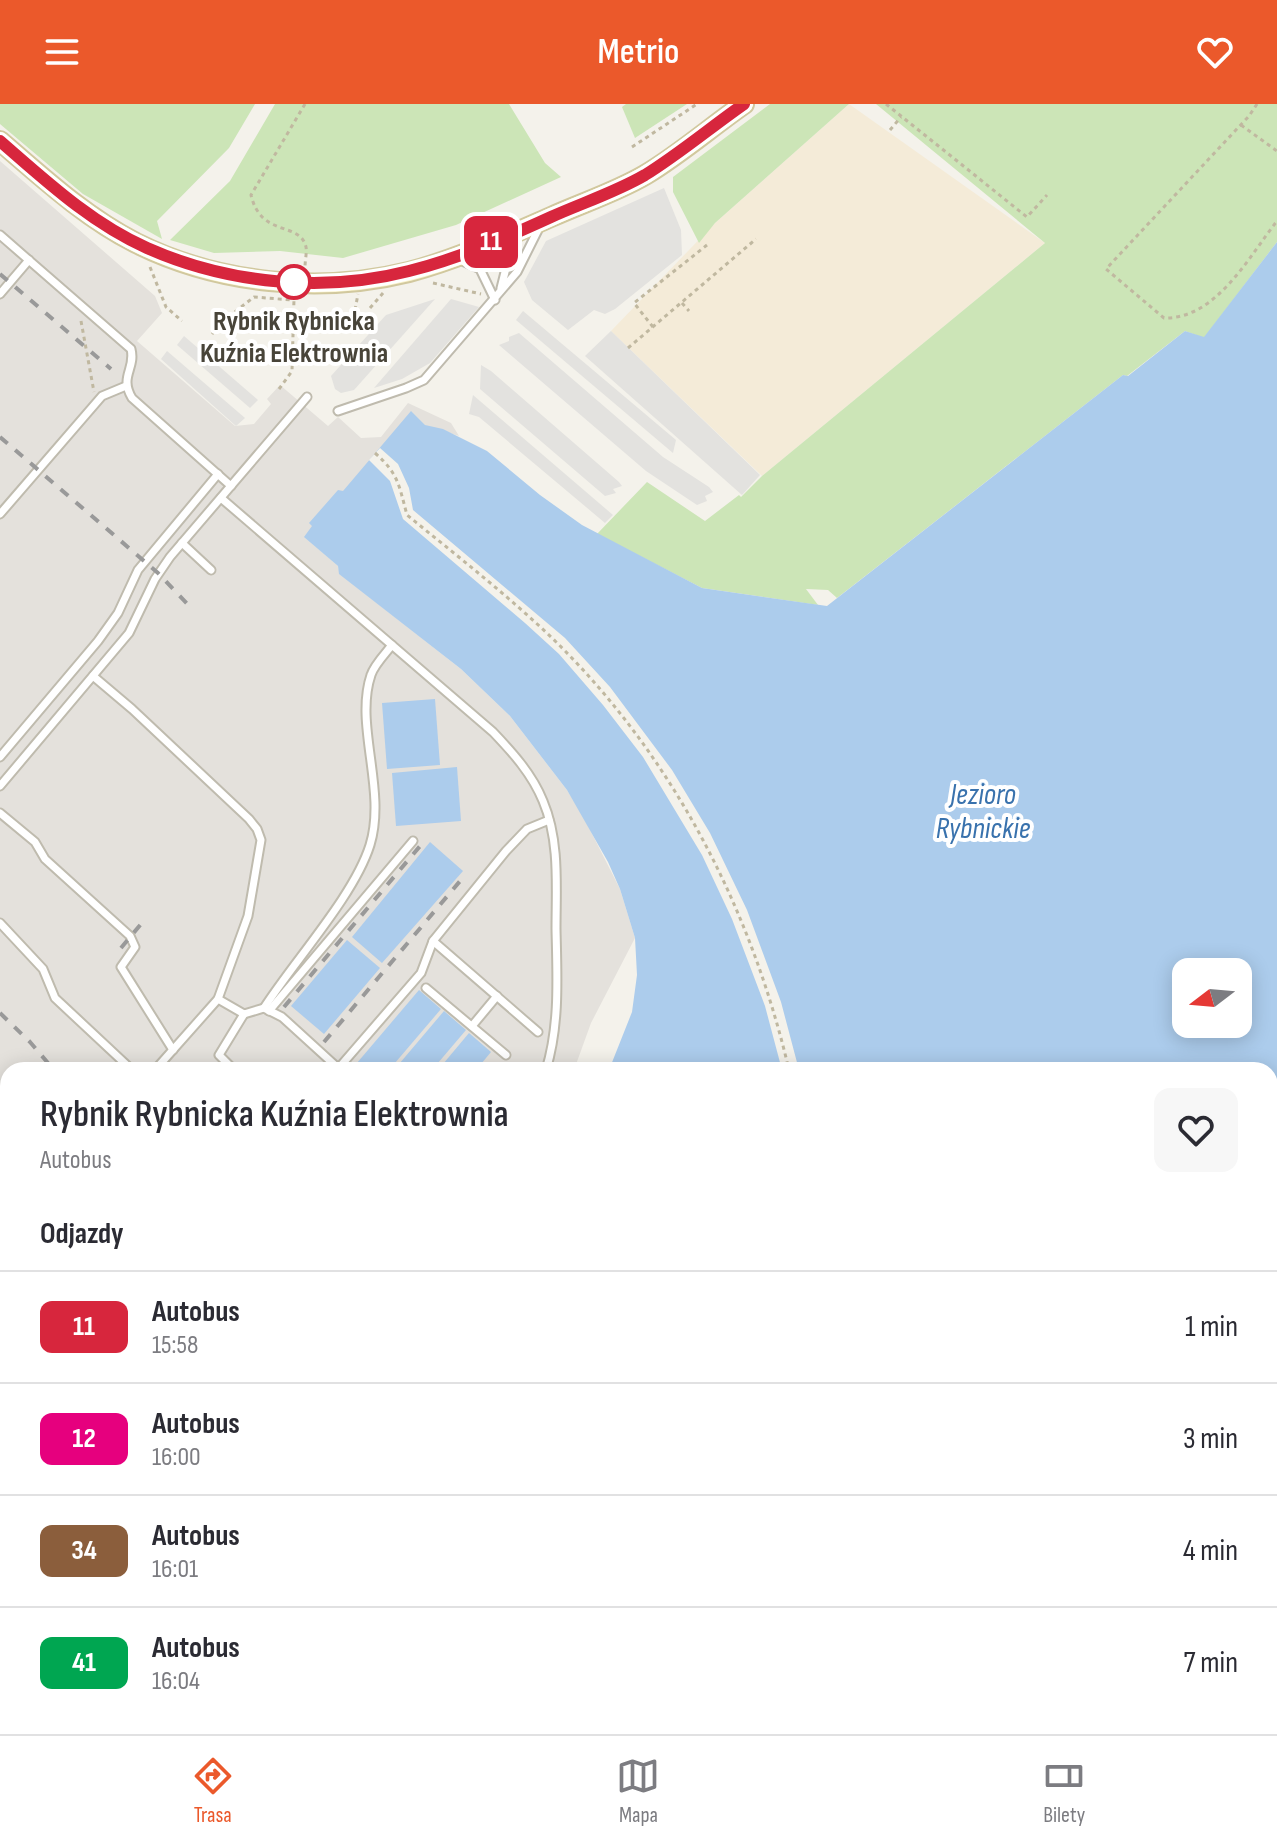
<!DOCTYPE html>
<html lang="pl">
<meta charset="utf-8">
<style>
:root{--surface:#fff;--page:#f7f7f7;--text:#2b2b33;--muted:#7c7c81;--line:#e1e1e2;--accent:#eb592b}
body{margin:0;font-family:"Sofia Sans Condensed",sans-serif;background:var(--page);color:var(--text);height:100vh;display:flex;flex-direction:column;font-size:30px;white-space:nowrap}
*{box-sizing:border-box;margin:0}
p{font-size:26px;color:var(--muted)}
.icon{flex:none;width:44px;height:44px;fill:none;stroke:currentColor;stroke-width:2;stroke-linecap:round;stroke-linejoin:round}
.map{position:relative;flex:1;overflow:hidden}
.drawer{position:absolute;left:0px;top:958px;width:1278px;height:672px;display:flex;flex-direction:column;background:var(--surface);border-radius:24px 24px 0 0;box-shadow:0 4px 20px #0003}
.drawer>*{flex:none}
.badge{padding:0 16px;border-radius:12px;font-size:28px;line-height:52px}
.needle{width:52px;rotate:254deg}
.buttons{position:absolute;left:1172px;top:854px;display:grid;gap:16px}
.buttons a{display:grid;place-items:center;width:80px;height:80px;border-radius:16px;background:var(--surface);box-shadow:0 4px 20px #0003;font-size:40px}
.map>.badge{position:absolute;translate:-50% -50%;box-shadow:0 0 0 4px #fff}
h2{padding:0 40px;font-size:30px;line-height:72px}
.round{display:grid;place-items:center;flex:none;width:84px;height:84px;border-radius:16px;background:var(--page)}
.summary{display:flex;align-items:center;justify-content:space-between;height:136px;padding:0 40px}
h1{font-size:38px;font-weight:600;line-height:60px}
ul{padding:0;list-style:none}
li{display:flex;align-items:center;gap:24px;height:112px;padding:0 40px;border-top:2px solid var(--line)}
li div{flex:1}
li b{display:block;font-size:30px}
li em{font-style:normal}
li .badge{min-width:88px;font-weight:700;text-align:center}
header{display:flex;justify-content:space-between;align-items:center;height:104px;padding:0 40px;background:var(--accent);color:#fff;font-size:36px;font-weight:600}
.tab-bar{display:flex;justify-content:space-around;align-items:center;height:112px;border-top:2px solid var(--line);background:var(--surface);font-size:22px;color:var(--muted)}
.tab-bar a{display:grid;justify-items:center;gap:4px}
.tab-bar .selected{color:var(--accent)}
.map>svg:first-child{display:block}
.commercial{fill:#f4ebd8}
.industrial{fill:#e4e1dc}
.green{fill:#cce5b7}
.parking{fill:#e3e2df}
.water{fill:#acccec;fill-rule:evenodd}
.pier{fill:#f4f2eb}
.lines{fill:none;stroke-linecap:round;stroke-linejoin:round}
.lane-casing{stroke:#bfbbae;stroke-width:11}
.secondary-casing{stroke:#d1c89e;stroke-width:22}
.path{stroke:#c0b8a0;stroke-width:3;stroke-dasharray:4 4;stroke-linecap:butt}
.lane{stroke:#fff;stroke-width:7}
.secondary{stroke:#fbf4ce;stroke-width:18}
.rail{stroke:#999;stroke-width:4;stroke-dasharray:10 10;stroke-linecap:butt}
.line-casing{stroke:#fff;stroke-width:18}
.line{stroke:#d7263d;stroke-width:12}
.stop-dot{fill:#fff;stroke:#d7263d;stroke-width:4}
.labels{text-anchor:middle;stroke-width:8;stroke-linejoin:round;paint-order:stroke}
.stop-label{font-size:28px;font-weight:bold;fill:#484439;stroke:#fff}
.water-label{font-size:30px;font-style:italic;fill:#3972ad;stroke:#fff}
</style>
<header><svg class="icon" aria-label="menu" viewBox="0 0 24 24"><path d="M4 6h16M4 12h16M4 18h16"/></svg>Metrio<svg class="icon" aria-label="heart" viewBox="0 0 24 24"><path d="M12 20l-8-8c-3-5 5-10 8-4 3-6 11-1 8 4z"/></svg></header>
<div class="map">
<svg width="1277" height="1630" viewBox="0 0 1277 1630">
<rect width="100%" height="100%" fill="#f4f2eb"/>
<path class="commercial" d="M849,0L1045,139L762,372L611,227L715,119Z"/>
<path class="industrial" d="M0,57L155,192L162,209L137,237L235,322L254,320L271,300L267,295L280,281L328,322L338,313L361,334L381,333L408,299L451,319L459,332L424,321L411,308L343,388L310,419L313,422L305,433L338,462L340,470L461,565L510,612L567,686L583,712L620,785L635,834L591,919L574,966H8V1535L0,1544Z"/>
<g class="green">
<path d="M0,0H255L229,44L157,117L162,135L83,90L0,20Z"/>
<path d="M275,0H509L545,59L561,73L456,121L343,154L280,147L214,149L170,136L230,77Z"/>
<path d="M626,0H687L635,34L622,3Z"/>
<path d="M770,0H849L715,119L699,139L673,88V73Z"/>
<path d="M876,0H1277V138L1204,234L1185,227L1127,272L1123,271L837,494L828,486L806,485L818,501L702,484L597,430L647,378L705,417L739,391L741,393L762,372L1045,139Z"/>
<path d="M8,1535V1622H62L56,1630H0V1544Z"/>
</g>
<g class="parking">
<path d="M664,84L681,126L682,151L615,205L605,210L594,206L568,226L532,196L524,178L546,137Z"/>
<path d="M435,195L354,286L341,289L335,285L331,272L386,211Z"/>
<path d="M451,195L479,203L430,259L402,275L374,284Z"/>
<path d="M523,207L676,336L673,349L516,216Z"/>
<path d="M611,227L760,371L742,391L585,252Z"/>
<path d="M519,229L663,353L709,383L713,388L705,392L707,397L697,401L646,367L499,241L509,237V233Z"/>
<path d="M184,232L258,296L250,304L177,241Z"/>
<path d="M167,247L245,314L236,322L161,255Z"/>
<path d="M481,261L491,267L619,378L622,382L613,385L616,389L605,392L480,285Z"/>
<path d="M473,291L613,411L605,419L479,313L469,310Z"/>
</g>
<g class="water">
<path d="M1277,138V1630H59L65,1622H1270V966H609L632,908L637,871L635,834L620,785L608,758L567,686L510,612L461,565L339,470L338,462L304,433L312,422L309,419L338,386L343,387L411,307L425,321L443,325L487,347L540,391L582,421L702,484L827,502L1123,271L1128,272L1185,227L1204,233ZM1186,868H1238V920H1186Z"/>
<path d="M435,595L440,661L387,665L382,599Z"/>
<path d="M457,663L461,717L396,722L392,669Z"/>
<path d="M430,738L463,767L382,859L352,833Z"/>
<path d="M347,836L380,864L324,930L291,902Z"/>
<path d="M419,886L441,905L389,966H351Z"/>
<path d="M444,907L466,926L432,966H394Z"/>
<path d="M469,929L491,948L476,966H438Z"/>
</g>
<path class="pier" d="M380,344L398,360L409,384L413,406L565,534L610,583L672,666L710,729L747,806L781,898L799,966H782L765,902L732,815L702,751L643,653L603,601L559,550L525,519L403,415L390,377L369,356Z"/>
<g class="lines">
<g class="lane-casing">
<g id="lane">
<path d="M0,131L131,245C136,265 119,272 132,294L231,382"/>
<path d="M460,156L480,165L495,196"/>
<path d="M501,184L508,156L505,134"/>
<path d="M0,190L29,156"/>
<path d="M338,307L406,284L424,276L517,168L540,122"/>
<path d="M221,394L493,628C513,649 532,670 543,697C560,737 556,783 556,825C557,872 560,920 546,966"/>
<path d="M0,410L102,292L126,282"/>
<path d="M182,439L211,466"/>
<path d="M93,572L132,605L249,715L257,725L261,736L248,812L218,895L155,966"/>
<path d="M0,653L98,537L118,509L138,466L218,370"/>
<path d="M0,682L129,529L155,475L170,453L307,293"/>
<path d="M0,709L35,738L45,755L130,832L135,843L121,863L173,946"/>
<path d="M0,819L43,865L55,894L132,966"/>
<path d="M433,837L538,928"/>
<path d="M426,884L506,951"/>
<path d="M218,895L244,910L264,904L282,913L338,964"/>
<path d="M264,904C294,857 354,792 370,741C387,686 354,621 371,571C374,561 385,550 392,541"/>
<path d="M269,907L413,737"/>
<path d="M472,922L497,892"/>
<path d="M234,966L219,951L244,910"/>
<path d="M337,966L421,869L433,837L506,747L527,725L549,716"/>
<path d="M0,1446L8,1438"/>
</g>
</g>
<g class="secondary-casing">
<path id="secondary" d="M0,37C43,74 85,113 136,139C218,180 320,190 409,168C458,155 505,133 551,113C582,99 616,88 645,71C679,51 711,23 744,0"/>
</g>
<g class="path">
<path d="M305,0L251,91C261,134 300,117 306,143C307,148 305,157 305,163"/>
<path d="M886,0L1027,113L1047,91"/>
<path d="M1257,0L1249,12L1106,165L1164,214C1216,215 1248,154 1277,117"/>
<path d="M1241,21L1277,47"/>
<path d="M890,26L901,13"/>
<path d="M632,43L697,0"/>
<path d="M150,163L166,203L182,217"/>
<path d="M433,179L481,190"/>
<path d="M682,199L689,207"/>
<path d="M370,204L383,189"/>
<path d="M355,206L358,190"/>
<path d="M81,217L94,288"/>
<path d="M653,223L634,199L707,141"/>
<path d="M212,230L223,217L254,193L292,196"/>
<path d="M628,244L756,135"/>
<path d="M279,285L292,267L294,195"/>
<path d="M375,349C399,370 399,382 407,411C456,451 506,490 551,533C672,650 751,804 789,966"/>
<path d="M677,1630L682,1622"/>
</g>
<use href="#lane" class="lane"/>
<use href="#secondary" class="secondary"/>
<g class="rail">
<path d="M0,170L111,265"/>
<path d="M0,333L158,469L193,506"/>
<path d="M121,844L146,814"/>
<path d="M284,903L426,735"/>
<path d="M0,909L30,938L54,966"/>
<path d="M324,938L466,770"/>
<path d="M0,1504L8,1494"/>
</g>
</g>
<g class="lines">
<g class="line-casing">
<path id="line" d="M0,37C46,77 91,119 147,144C228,180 324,189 409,167C458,155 505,134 551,113C582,99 616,88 645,71C679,50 711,23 744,0"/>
</g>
<use href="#line" class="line"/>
</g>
<circle class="stop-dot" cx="294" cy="178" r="16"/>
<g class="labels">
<g class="stop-label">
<text x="294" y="226">Rybnik Rybnicka<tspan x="294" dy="32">Kuźnia Elektrownia</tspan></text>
</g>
<g class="water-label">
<text x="983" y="700">Jezioro<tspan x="983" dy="34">Rybnickie</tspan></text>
</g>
</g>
</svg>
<div class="buttons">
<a><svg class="needle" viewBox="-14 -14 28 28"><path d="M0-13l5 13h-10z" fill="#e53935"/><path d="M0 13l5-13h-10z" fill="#7c7c81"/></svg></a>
</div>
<b class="badge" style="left:491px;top:138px;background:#d7263d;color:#fff">11</b>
<section class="drawer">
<div class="summary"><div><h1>Rybnik Rybnicka Kuźnia Elektrownia</h1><p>Autobus</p></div><a class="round"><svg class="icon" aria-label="heart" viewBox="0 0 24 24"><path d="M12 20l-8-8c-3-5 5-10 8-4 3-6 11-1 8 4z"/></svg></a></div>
<h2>Odjazdy</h2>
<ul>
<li><span class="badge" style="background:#d7263d;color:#fff">11</span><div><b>Autobus</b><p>15:58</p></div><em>1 min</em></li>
<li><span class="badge" style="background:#e6007e;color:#fff">12</span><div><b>Autobus</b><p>16:00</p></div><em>3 min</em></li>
<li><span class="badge" style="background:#8b5e3c;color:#fff">34</span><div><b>Autobus</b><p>16:01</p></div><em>4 min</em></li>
<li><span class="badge" style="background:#00a651;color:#fff">41</span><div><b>Autobus</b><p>16:04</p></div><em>7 min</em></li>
</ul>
</section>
</div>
<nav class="tab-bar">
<a class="selected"><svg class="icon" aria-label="directions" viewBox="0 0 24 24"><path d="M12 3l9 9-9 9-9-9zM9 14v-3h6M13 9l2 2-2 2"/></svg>Trasa</a>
<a><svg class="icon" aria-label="map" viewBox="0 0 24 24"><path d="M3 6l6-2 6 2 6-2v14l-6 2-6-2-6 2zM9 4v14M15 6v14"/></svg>Mapa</a>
<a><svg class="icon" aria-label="tickets" viewBox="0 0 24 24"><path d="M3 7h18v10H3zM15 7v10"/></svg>Bilety</a>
</nav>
